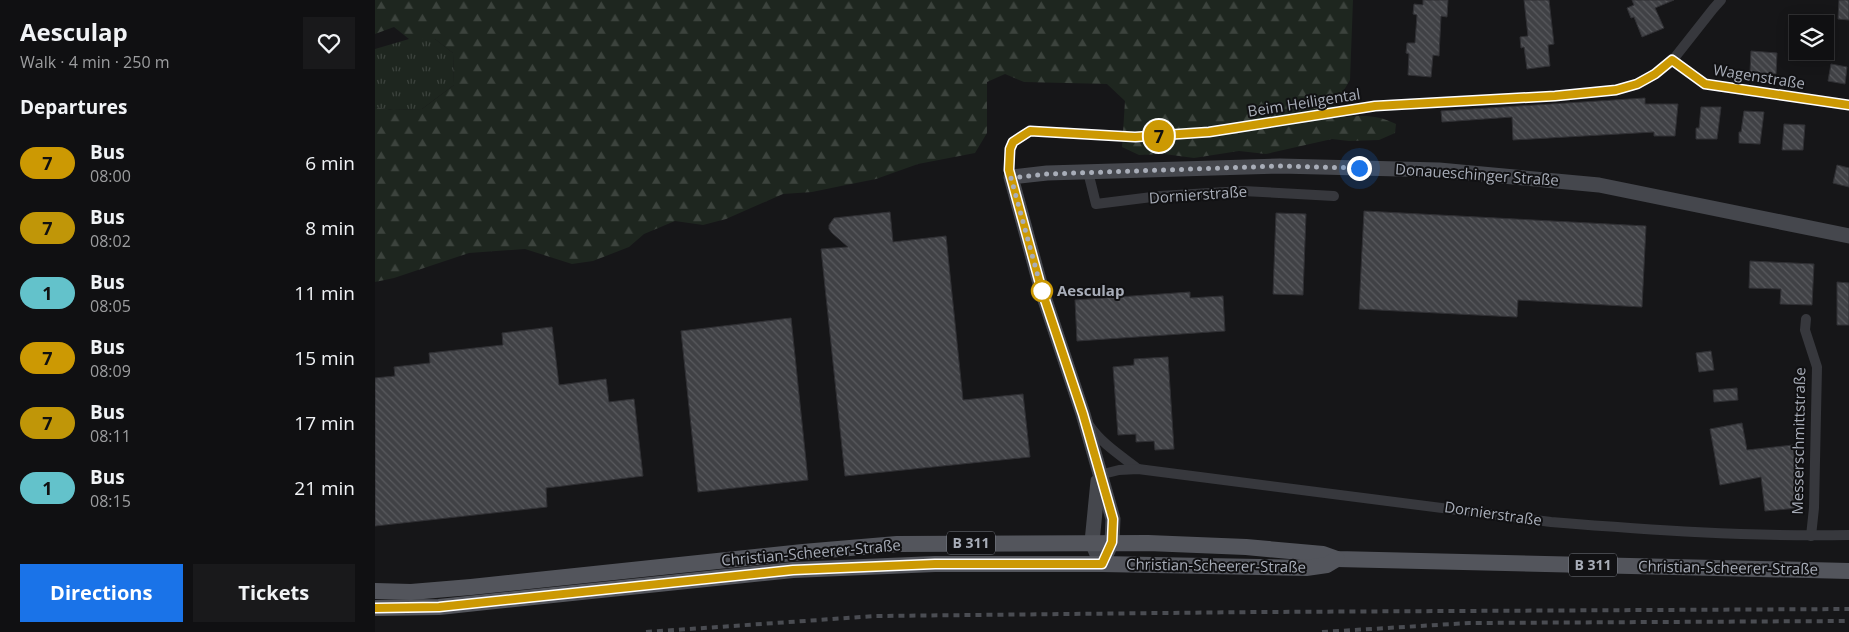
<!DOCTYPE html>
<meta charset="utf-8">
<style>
:root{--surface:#101012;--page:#19191b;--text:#f1f3f6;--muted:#9c9d9f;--line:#303032;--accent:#1a73e8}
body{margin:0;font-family:"Open Sans",sans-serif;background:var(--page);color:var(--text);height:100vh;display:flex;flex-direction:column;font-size:19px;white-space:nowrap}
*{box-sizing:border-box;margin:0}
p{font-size:16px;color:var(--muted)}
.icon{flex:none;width:28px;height:28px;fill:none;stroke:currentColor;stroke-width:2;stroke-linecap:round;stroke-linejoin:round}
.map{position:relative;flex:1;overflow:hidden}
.panel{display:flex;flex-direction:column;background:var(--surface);width:375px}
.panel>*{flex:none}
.badge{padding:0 10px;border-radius:16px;font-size:18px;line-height:32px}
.tools{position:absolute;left:1414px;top:15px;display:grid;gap:10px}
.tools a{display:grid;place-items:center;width:45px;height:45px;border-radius:0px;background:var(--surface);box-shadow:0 2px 12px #0003,0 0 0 1px var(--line);font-size:25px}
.you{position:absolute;width:25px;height:25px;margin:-12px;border:4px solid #fff;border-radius:50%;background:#1a73e8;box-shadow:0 0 0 8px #1a73e833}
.map>.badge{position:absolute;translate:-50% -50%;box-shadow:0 0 0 2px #fff}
h2{padding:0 20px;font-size:19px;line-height:45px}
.round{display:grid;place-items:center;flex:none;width:52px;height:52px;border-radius:0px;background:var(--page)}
.headline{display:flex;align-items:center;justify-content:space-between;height:85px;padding:0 20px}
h1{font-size:24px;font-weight:700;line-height:38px}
.cta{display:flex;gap:10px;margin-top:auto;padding:10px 20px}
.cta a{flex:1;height:58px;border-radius:0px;background:var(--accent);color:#fff;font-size:20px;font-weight:700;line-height:58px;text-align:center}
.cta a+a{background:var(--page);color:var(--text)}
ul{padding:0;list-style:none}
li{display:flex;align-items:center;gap:15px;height:65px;padding:0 20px}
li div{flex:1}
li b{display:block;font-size:19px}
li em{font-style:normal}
li .badge{min-width:55px;font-weight:700;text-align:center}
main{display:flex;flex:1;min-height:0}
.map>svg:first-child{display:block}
.grass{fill:url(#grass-tufts)}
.forest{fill:url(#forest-firs)}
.building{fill:url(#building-back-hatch);stroke:#303034}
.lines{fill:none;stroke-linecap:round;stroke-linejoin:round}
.street{stroke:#37383d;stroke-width:10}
.secondary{stroke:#45474d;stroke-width:15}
.primary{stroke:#53555c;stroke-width:16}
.rail{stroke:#4a4c52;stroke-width:4;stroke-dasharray:6 5;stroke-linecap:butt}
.line-casing{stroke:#fff;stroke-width:11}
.line{stroke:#cc9903;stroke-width:8}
.walk{stroke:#a8adb8;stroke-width:5;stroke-dasharray:0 9}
.stop-dot{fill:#fff;stroke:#cc9903;stroke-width:2.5}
.labels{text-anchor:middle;stroke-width:4;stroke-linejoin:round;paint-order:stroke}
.shield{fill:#111113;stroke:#7b7e86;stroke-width:1}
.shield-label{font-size:14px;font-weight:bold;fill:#a8adb8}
.street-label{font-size:15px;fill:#a8adb8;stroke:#111113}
.stop-label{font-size:15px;font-weight:bold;fill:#a8adb8;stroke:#111113;text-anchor:start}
</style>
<main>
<section class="panel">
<div class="headline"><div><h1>Aesculap</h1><p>Walk · 4 min · 250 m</p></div><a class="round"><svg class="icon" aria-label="heart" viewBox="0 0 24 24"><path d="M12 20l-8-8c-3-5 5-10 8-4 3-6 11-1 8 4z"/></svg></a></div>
<h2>Departures</h2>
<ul>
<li><span class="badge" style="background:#cc9903;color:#111">7</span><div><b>Bus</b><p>08:00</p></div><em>6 min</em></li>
<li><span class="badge" style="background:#c09608;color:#111">7</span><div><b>Bus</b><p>08:02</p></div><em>8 min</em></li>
<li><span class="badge" style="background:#63c2cb;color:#111">1</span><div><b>Bus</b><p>08:05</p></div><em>11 min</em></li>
<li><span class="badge" style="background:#cc9903;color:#111">7</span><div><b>Bus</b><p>08:09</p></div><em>15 min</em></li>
<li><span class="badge" style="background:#c09608;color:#111">7</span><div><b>Bus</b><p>08:11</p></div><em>17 min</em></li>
<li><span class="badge" style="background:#63c2cb;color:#111">1</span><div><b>Bus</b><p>08:15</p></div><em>21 min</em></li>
</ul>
<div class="cta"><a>Directions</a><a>Tickets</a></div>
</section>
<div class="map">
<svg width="1474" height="632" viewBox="0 0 1474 632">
<defs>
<pattern id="grass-tufts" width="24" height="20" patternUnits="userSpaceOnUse" patternTransform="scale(1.25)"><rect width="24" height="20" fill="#1e261f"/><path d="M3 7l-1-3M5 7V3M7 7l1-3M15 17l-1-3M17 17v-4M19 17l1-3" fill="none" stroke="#3c433d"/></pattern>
<pattern id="forest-firs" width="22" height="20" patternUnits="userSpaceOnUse" patternTransform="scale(1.25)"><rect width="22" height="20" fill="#1e261f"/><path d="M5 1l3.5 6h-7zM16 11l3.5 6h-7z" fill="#3c433d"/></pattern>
<pattern id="building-back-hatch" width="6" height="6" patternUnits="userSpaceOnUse" patternTransform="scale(1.25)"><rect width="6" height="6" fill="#404145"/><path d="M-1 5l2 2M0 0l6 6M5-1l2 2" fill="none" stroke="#595a5e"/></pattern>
</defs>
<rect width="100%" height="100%" fill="#161618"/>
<path class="grass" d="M34,39H60L78,53L79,85L47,109L18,110L0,107V49Z"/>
<path class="forest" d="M0,0H978L975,80L966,95L958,103L970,117C990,115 1003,115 1021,124L1020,133L1004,140L974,141L957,139L891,154L864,151L819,158L789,154L764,155L747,147L750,101L732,84L649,82L630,74L612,82V133L600,153L543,164L501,179L466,186L437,192L408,194L351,219L328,225L300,221L269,234L254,247L218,261L197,264L150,249L94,253L19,278L0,282V107L18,110L47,109L79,85L78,53L60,39H34L19,27L0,34Z"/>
<g class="building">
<path d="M1048,0H1073L1072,17L1066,16L1064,56L1058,55L1056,77L1033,75L1034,54L1031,53L1032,43H1040L1042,15L1038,14L1039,4L1048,5Z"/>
<path d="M1149,0H1174L1179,44L1173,45L1175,66L1152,69L1149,47L1146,48L1145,37L1153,36Z"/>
<path d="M1257,0H1299L1280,8L1289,28L1267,37L1259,17L1256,18L1252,8L1259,5Z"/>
<path d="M1464,0H1474V20L1463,19Z"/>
<path d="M1376,51L1402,53L1401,74L1375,72Z"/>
<path d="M1456,64L1472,67L1470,84L1453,81Z"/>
<path d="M1270,98V104H1303L1300,136H1279V132L1138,140L1137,117L1067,122L1066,111Z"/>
<path d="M1326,107H1346L1342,139H1321V128H1324Z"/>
<path d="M1369,111L1389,112L1385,144L1364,143V132H1366Z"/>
<path d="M1409,124L1430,125L1428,150H1407Z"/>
<path d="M1462,165L1474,168V187L1458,183Z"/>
<path d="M989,211L1271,226L1267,307L1143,300L1142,317L984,309Z"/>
<path d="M515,212L518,242L571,236L588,400L648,394L655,457L470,476L446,249L473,247L457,233L454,229V225L459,218Z"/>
<path d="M901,213L931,214L928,295L898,294Z"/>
<path d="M1375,261L1439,264L1437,305L1405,304L1406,289L1374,288Z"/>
<path d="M1462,282L1474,283V325H1462Z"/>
<path d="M815,292V298L848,296L850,331L702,341L700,300Z"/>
<path d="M416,318L433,480L323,492L306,331Z"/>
<path d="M177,327L184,385L231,379L234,402L259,399L268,476L171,488L172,507L0,526V378L20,376L19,367L55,363L54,353L128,345L127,333Z"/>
<path d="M1336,351L1339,370L1324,372L1321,353Z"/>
<path d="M793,357L799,449L780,450L779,441L761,442V434L743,435L738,367L759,365V359Z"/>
<path d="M1362,388L1363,400L1339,402L1338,390Z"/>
<path d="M1367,423L1372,450L1418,445L1424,508L1390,511L1386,477L1345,485L1335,429Z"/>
</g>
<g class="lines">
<g class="street">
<path d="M1297,61L1329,84L1474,105"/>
<path d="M713,172L721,204L785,196L868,191L959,196"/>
<path d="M636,177L634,170L635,149L638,142L655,131L760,137L834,132L1000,106L1180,96L1241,90L1262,84L1280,74L1297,61L1338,9L1346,0"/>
<path d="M1431,319L1430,330L1442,367L1439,508L1436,536"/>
<path d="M714,425C727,444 745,455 763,469"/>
<path d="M724,475L744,470L763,469L1176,522C1275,530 1375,537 1474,535"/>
</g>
<g class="secondary">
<path d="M722,554L717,542L723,481"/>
<path d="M727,564L737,542L738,519L708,414L667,291L636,177L672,173L905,166L1064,170L1224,185L1474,236"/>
</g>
<g class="primary">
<path d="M0,591L36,592L96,587L428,552L522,544L773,543L871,547L948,554L962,559L1474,571"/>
<path d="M0,608L64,607L418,570L560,564H727L931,568L952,565L962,559"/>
</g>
<g class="rail">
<path d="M271,632L501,616L884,612L1474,609"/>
<path d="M947,632L1094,623L1474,621"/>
</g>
</g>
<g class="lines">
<g class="line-casing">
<path id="line" d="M0,608L64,607L418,570L560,564H727L737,542L738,519L708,414L667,291L634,170L635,149L638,142L655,131L760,137L834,132L1000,106L1180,96L1241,90L1262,84L1280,74L1297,60L1330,84L1474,105"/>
</g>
<use href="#line" class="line"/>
<path class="walk" d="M667,291L636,178L672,174L905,166L984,168"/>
</g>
<circle class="stop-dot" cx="667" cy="291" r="10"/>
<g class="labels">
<g class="shield">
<rect x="572" y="531.5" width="48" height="23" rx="4"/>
<rect x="1194" y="553.5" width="48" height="23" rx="4"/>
</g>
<g class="shield-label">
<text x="596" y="548">B 311</text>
<text x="1218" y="570">B 311</text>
</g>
<g class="street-label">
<text transform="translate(1384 77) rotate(9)" y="5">Wagenstraße</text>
<text transform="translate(929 103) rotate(-9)" y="5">Beim Heiligental</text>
<text transform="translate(1102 175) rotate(4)" y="5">Donaueschinger Straße</text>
<text transform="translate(823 195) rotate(-4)" y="5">Dornierstraße</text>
<text transform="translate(1424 441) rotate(-89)" y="5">Messerschmittstraße</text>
<text transform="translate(1118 514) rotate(8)" y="5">Dornierstraße</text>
<text transform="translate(436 553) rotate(-5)" y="5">Christian-Scheerer-Straße</text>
<text transform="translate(841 566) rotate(1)" y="5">Christian-Scheerer-Straße</text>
<text transform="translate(1353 568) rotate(1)" y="5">Christian-Scheerer-Straße</text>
</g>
<g class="stop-label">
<text x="682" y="296">Aesculap</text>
</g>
</g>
</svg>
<div class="tools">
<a><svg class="icon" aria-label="layers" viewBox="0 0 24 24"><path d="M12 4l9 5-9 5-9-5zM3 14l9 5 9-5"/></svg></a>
</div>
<div class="you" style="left:984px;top:168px"></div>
<b class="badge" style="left:784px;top:136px;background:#cc9903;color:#111">7</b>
</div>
</main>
